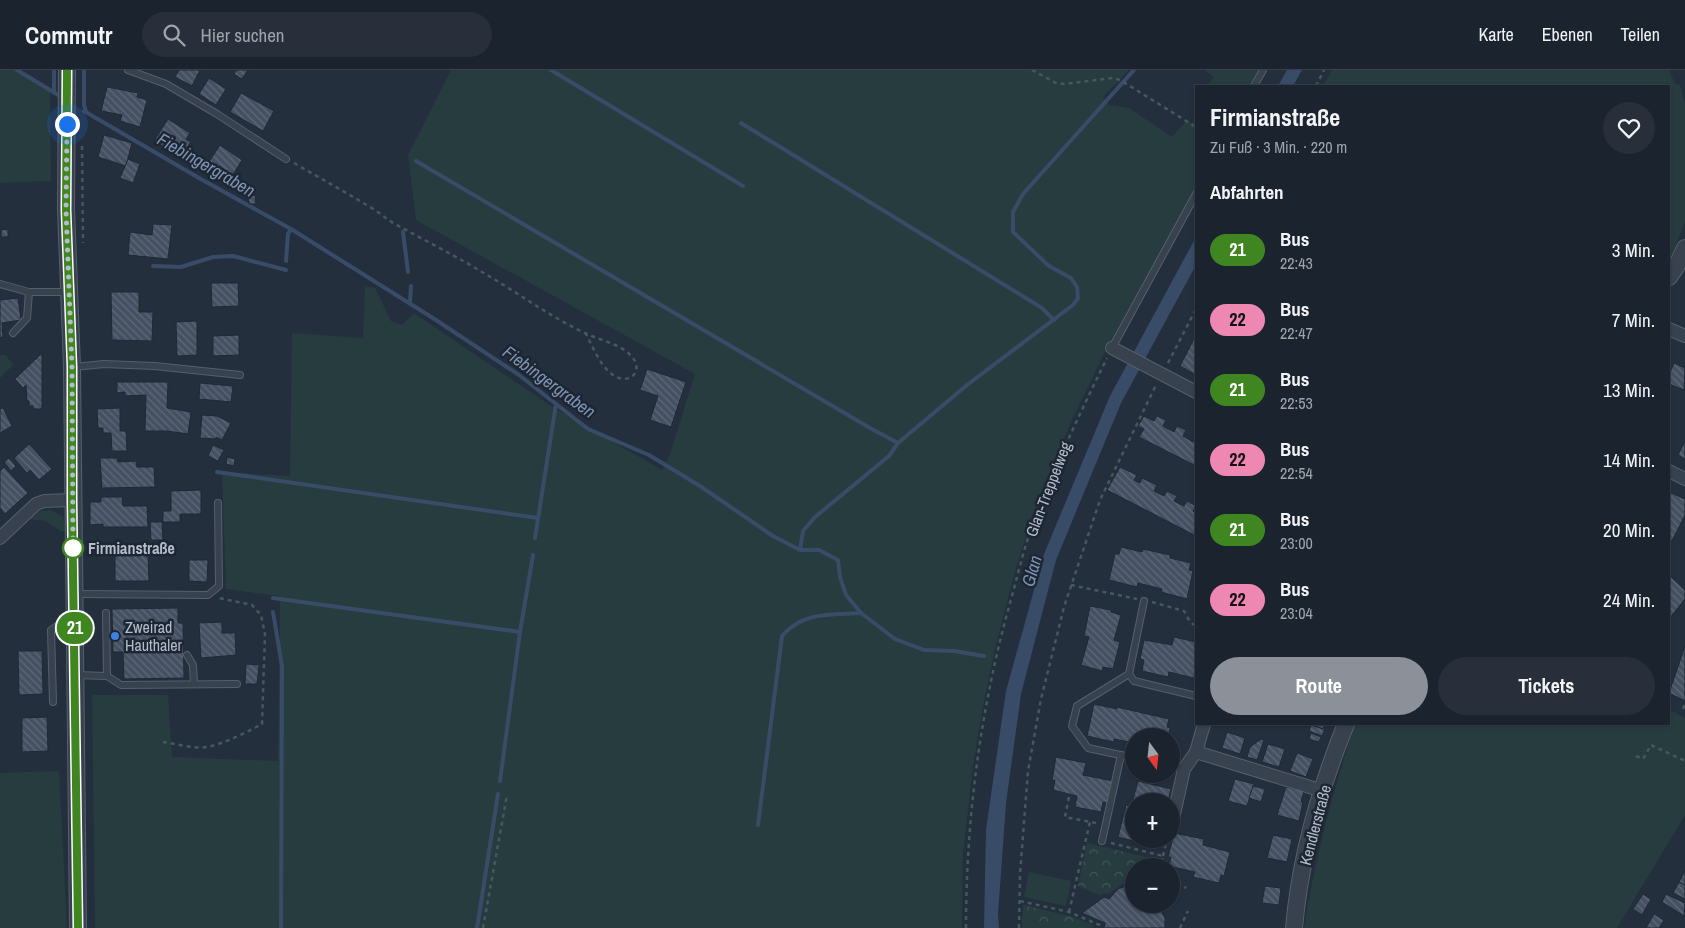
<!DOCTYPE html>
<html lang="de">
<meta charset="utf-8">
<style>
:root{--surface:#1b232e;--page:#282f3a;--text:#f1f3f6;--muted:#a0a4aa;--line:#39404a;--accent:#8c9099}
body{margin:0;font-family:"Archivo Narrow",sans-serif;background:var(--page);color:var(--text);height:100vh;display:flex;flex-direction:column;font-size:19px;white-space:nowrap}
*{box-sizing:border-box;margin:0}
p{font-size:16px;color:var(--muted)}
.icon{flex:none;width:28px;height:28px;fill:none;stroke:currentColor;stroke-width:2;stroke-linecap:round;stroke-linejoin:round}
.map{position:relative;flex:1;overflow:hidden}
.drawer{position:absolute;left:1195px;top:15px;width:475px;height:640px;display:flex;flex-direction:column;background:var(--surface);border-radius:0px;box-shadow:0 1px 4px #0004,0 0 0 1px var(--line)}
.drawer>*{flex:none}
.badge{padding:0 10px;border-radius:16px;font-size:18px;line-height:32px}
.needle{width:32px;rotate:165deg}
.fabs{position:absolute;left:1125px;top:658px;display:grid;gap:10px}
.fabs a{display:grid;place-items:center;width:55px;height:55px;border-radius:50%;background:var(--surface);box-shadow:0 1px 4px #0004,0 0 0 1px var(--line);font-size:25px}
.you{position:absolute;width:25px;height:25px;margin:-12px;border:4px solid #fff;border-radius:50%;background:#1a73e8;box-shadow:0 0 0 8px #1a73e833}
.map>.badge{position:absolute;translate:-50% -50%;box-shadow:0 0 0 2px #fff}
h2{padding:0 15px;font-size:19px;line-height:45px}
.round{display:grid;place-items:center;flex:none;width:52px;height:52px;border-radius:26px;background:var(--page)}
.summary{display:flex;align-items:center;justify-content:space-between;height:85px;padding:0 15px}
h1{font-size:24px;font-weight:800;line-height:38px}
.cta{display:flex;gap:10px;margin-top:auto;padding:10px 15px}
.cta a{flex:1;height:58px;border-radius:30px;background:var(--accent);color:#fff;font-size:20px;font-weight:800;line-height:58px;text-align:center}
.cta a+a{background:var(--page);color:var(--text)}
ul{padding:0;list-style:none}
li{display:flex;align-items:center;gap:15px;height:70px;padding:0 15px}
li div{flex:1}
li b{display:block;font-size:19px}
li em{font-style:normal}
li .badge{min-width:55px;font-weight:700;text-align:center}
header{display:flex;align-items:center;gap:30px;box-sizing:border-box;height:70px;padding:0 25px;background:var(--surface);border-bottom:1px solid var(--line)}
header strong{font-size:24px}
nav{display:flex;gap:28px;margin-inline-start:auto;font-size:18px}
.search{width:350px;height:45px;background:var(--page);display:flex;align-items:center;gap:12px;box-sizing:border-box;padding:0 18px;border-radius:28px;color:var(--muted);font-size:19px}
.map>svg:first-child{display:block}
.green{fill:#263c3f}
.forest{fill:url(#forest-crowns)}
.water{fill:#394c67}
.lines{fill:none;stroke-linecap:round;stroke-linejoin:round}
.stream{stroke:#394c67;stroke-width:4}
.building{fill:url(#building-back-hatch);stroke:#1f2835}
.service-casing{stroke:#565f6c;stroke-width:8}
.minor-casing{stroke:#565f6c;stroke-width:14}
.tertiary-casing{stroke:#565f6c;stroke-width:18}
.path{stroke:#44595c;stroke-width:2.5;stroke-dasharray:4 4;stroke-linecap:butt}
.service{stroke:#38414e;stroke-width:6}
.minor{stroke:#38414e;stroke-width:12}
.tertiary{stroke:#38414e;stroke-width:16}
.line-casing{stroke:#fff;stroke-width:11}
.line{stroke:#3f8621;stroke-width:8}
.walk{stroke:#b4bcc9;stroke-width:5;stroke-dasharray:0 9}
.stop-dot{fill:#fff;stroke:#3f8621;stroke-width:2.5}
.shop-dot{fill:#3f7fe0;stroke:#1d2633;stroke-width:2}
.labels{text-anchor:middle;stroke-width:5;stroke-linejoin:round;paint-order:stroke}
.street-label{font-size:16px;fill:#b4bcc9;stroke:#1d2633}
.stop-label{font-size:16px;font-weight:bold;fill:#b4bcc9;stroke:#1d2633;text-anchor:start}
.poi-label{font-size:16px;fill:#b4bcc9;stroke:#1d2633;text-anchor:start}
.water-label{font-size:18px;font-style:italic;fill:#7c92b1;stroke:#1d2633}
</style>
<header>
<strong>Commutr</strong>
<div class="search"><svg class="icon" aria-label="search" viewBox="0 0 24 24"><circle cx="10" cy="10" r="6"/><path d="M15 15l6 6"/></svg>Hier suchen</div>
<nav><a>Karte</a><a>Ebenen</a><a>Teilen</a></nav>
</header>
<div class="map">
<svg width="1685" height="858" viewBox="0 0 1685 858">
<defs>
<pattern id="forest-crowns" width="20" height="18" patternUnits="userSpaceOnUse" patternTransform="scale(1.25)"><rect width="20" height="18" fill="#263c3f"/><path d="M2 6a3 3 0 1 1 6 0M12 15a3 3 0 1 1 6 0" fill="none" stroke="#435659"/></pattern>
<pattern id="building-back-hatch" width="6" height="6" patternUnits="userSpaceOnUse" patternTransform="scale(1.25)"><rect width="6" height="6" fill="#455162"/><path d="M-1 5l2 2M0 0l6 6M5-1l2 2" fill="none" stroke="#5d6877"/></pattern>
</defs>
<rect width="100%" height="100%" fill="#242f3e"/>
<g class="green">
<path d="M0,0H17L50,21L51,111L0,113Z"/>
<path d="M451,0H1129L1103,27L1109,35L1129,38L1172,67L1187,50L1196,56V117L1102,288L1074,346L1052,396L1031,449L1013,509L998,567L985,626L973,696L963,784L962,858H95L92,625H168L172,687L278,691L280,526L226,519L222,402L290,406L292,263L363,268L365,216L375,218L391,251L402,255L414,243L551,336L662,400L670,384L695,304L416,150L408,85Z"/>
<path d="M1205,0H1259L1249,16H1207L1214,7Z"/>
<path d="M1332,0H1669L1675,14L1680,15L1685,35V152L1669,191V16H1323Z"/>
<path d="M0,285H6L13,295L0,308Z"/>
<path d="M50,440L62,446L67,461H61L45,451L28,449L40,441Z"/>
<path d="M1669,640L1685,648V745L1617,858H1304C1315,788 1333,721 1355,654H1669Z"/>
<path d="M59,701L67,858H0V703Z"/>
<path d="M1029,802L1071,811L1066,836L1024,827Z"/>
</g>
<g class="forest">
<path d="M1087,773L1158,790L1156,796H1134V810L1124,813L1108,824L1103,823L1101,826L1078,816Z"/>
<path d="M1023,835L1073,847L1093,855V858H1022Z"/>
</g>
<g class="water">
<path d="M1287,0H1302L1293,16H1278Z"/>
<path d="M1196,167V195L1121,333L1056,490L1021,624L1006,733L998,844L999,858H984L986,760L1006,621L1044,484L1110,326Z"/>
</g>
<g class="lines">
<g class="stream">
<path d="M17,0L60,26"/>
<path d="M551,0L743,116"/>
<path d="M84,1V35L86,42"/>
<path d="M54,23V0"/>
<path d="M84,41L199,108L291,159L436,250L519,305L588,359L649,385L700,416L773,466L800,480H819L838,490L840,507L846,525L861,543L895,569L924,580L954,581L984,586"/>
<path d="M741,53L1042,238L1054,250"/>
<path d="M416,91L870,358L898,373"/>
<path d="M403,162L408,202"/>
<path d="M286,191L288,164L291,159"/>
<path d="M153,196L181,197L213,187L233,186L286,200"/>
<path d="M410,233L411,216"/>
<path d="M217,402L538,448"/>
<path d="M535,468L556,334"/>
<path d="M800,480L803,461L815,447L889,386L898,373L967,315L1073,235L1078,228L1077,217L1071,208L1049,196L1013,162V142L1023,124L1134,0"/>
<path d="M273,528L520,562"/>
<path d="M273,542L282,596L281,858"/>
<path d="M500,711L520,562L533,485"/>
<path d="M758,755L782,566C803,541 831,545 861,543"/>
<path d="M477,858L498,724"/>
</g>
</g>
<g class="building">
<path d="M179,0H200L192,16L175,7Z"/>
<path d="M237,0H248L242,9L234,4Z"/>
<path d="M209,8L226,19L216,35L199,24Z"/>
<path d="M107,17L138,23L137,27L147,30L140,57L120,51L122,45L101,41Z"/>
<path d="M241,23L274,41L263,61L230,42Z"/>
<path d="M168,49L190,63L186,69L191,72L180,87L154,71Z"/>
<path d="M104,65L132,73L126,96L98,87Z"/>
<path d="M220,75L242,90L226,116L203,101Z"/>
<path d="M128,89L140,94L133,113L120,108Z"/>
<path d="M255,125L256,134H249L248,126Z"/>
<path d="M153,154L172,155L168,189L128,185L130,162L152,165Z"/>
<path d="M8,159V167H1V160Z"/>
<path d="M211,213H238L239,236L212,237Z"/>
<path d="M111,222H139V242H153L152,271L112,270Z"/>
<path d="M18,228L21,250L2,253L3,267L0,268V230Z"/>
<path d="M197,251V285L177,286L176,252Z"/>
<path d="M239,265V285L213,286V266Z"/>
<path d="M1196,265V305L1180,296Z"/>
<path d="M42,283V339H33V336H29V331H27L26,315L23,318L15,309Z"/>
<path d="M1674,293L1685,298L1684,320L1669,314V305Z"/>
<path d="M647,299L686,312L671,357L650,350L658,326L640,320Z"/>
<path d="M117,312H168L167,338L191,342L188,364L167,361H145L146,325L125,326V322L117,323Z"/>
<path d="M200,313L233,316L231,332L199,329Z"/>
<path d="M3,338L12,356L0,363V339Z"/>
<path d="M120,338V361H126L127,381H112L111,363H103V358H98L97,339Z"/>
<path d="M202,345L217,346L231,353L222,370L216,367V369L200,368Z"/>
<path d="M1144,346L1154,351L1157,346L1166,350L1163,356L1174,362L1177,356L1186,360L1183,366L1193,372L1196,366V396L1139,367L1144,359L1138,356Z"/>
<path d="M1685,371V389L1678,385Z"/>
<path d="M29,374L52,399L39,410L30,400L27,403L14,388Z"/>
<path d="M213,375L224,380L218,391L208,386Z"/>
<path d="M227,387L235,389L234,396L226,394Z"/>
<path d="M9,388L16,396L11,401L4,392Z"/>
<path d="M100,388H117L118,392L136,391L137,397H154L155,417L102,418Z"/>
<path d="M4,397L28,423L5,444L0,438V401Z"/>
<path d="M1120,397L1137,405L1134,410L1140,413L1142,408L1157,415L1154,421L1164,426L1167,421L1177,426L1174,431L1184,436L1187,431L1196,436L1193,441L1196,443V466L1107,420Z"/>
<path d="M201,420V444H180V452H163V441H171V421Z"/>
<path d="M1669,422L1685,429V445L1672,471L1669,470Z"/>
<path d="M101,427H122L123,436H147L148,457H103V454L90,455V432H101Z"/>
<path d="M150,452H162L163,470H151Z"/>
<path d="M1121,477L1142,482L1143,479L1170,485V488L1191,493L1189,500L1193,501L1187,529L1161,522L1162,519L1138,513L1137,517L1109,510L1115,484H1119Z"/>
<path d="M148,484L149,511H115V485Z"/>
<path d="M189,490H208L207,512L189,511Z"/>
<path d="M1669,505L1685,520V529L1669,549Z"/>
<path d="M1090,536L1111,540V542L1121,545L1114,570L1120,572L1113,599L1103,597L1102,601L1081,595L1089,567L1084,566Z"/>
<path d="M178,538V553H183L184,608L124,609L123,582H113L112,539Z"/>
<path d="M222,552V563H235L236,585L201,588L199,553Z"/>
<path d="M1174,567L1196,572V599L1194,608L1169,602L1168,607L1142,601L1144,590L1140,589L1144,570L1172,575Z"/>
<path d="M1685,576V631L1669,623Z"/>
<path d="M18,581H42L43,624L19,625Z"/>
<path d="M246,594L259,595L257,614H245Z"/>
<path d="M1094,634L1117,639V637L1169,649L1167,657L1170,658L1169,666H1134V673L1114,669V672L1087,666Z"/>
<path d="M47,647L48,681L22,682V648Z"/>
<path d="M1309,654H1325L1323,659Z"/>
<path d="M1311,655L1323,659L1324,657L1325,658L1322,666L1309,661Z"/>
<path d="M1227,662L1245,668L1240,684L1222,678Z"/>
<path d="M1311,663L1321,667L1319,672L1309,669Z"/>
<path d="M1261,669L1264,670L1257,690L1247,687L1250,677Z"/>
<path d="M1268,674L1285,679L1279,697L1262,692Z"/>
<path d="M1297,683L1313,689L1306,707L1290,701Z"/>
<path d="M1056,687L1086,693L1083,705L1113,711L1108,733L1103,732L1101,742L1075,737L1077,726L1053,720L1055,710H1052Z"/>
<path d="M1235,709L1254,714L1247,736L1228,731Z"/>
<path d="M1138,711L1171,719L1168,731H1134V769H1143L1142,773L1118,767L1126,735L1131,737Z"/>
<path d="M1253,716L1265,719L1261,732L1249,728Z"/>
<path d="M1286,717L1304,721L1301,732H1303L1299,751L1277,745Z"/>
<path d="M1174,763L1204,769L1203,775L1230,782L1224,806L1221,805L1219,813L1193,807L1195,802L1169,796L1171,787H1168Z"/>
<path d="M1273,765L1292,769L1287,792L1267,788Z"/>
<path d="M1685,801V815L1679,812Z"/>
<path d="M1679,812L1685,815V829L1673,823Z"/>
<path d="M1134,813V834H1155L1162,842L1165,848V858H1104L1105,853L1082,843L1104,827L1109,829L1118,819Z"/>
<path d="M1265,816L1281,818L1279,835L1262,833Z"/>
<path d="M1643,824L1651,829L1642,845L1633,839Z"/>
<path d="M1666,824L1685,833L1684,846L1662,832Z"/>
<path d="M1654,844L1664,850L1659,858H1646Z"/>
</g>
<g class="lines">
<g class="service-casing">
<g id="service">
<path d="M128,0L166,14L217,44L286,89"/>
<path d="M1254,16L1263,0"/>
<path d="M0,214L29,222H68"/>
<path d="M13,263L27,248L29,222"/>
<path d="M1112,278L1196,124"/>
<path d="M73,297L104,294L155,296L240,305"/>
<path d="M76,524L208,525L219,516L218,433"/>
<path d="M1144,531L1129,604L1134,611L1196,626"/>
<path d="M106,543L107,606L121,615L237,614"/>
<path d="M187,585L193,595L194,614"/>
<path d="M1129,604L1077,636L1072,656L1088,678L1134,688"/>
<path d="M76,605L107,606"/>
<path d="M53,632L51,560L60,554H74"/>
<path d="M1171,696L1184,699"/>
<path d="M1102,771L1121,685"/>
</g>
</g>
<g class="minor-casing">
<g id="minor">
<path d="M1669,259L1685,266"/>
<path d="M1112,278L1196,322"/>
<path d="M1669,401L1685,409"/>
<path d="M0,468L36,434L44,431L72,430"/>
<path d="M1196,682L1204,654"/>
<path d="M1173,749L1184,699L1196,682L1323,721"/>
</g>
</g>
<g class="tertiary-casing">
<g id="tertiary">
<path d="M67,0L66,139L72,297L78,858"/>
<path d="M1669,207L1676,197L1685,178"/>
<path d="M1294,858C1300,789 1320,718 1346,654"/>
</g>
</g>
<g class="path">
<path d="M1032,0L1056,13L1064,14L1113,8L1120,10L1196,57"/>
<path d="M1316,16L1324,0"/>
<path d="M82,76L83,173"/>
<path d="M294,93C320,108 345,122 370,137C379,142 386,149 395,154C424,170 454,185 482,202C517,222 550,247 587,264C596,268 606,271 615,275C653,292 633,319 613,305C600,296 593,277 586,264"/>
<path d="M1168,293L1196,239"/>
<path d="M1071,515L1137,529"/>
<path d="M1152,532L1184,541L1190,552L1196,556"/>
<path d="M1683,639L1685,634"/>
<path d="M163,672C177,674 193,679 207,677C226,673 245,663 262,654L265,564L261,545L252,535L219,528"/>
<path d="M1636,686L1643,689L1651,675L1685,691"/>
<path d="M1069,727L1065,747L1096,753"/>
<path d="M1111,773L1163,786L1161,796"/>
<path d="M1163,786L1167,769"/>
<path d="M1171,808L1186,818"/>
<path d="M1020,831L1069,842L1102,856"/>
<path d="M1069,842L1090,752"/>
<path d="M483,858L507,725"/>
<path d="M966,858C966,746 981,634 1012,526C1017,507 1022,487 1028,468C1050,406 1078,347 1107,288"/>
<path d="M1019,858L1020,804L1028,701L1041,629L1064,537L1100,430L1156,315"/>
<path d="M1180,858L1188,841"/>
</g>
<use href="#service" class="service"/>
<use href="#minor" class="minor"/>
<use href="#tertiary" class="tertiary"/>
</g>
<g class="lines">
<g class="line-casing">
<path id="line" d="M67,0L66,140L72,297V430L78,858"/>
</g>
<use href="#line" class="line"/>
<path class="walk" d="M67,54L66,140L72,297L73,478"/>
</g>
<circle class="stop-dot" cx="73" cy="478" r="10"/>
<circle class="shop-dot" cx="115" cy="566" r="5"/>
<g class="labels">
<g class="street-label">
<text transform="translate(1048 419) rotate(-69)" y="6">Glan-Treppelweg</text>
<text transform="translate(1315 755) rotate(-75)" y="6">Kendlerstraße</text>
</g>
<g class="stop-label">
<text x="88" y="484">Firmianstraße</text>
</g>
<g class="poi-label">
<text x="125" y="563">Zweirad<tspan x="125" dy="18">Hauthaler</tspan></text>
</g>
<g class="water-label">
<text transform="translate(206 95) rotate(30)" y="6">Fiebingergraben</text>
<text transform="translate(549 312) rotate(36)" y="6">Fiebingergraben</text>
<text transform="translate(1032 501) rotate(-74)" y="6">Glan</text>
</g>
</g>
</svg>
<div class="fabs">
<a><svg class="needle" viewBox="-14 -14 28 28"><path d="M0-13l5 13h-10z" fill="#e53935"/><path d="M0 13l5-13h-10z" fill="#a0a4aa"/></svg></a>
<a>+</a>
<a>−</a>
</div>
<div class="you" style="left:67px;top:54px"></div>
<b class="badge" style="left:75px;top:558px;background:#3f8621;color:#fff">21</b>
<section class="drawer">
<div class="summary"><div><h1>Firmianstraße</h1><p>Zu Fuß · 3 Min. · 220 m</p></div><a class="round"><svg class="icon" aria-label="heart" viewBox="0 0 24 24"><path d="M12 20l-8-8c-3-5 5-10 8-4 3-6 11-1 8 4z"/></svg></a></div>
<h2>Abfahrten</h2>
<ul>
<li><span class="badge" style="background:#3f8621;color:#fff">21</span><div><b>Bus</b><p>22:43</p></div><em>3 Min.</em></li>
<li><span class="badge" style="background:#ee87b2;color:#111">22</span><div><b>Bus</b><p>22:47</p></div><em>7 Min.</em></li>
<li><span class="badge" style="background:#3f8621;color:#fff">21</span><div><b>Bus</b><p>22:53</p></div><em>13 Min.</em></li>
<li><span class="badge" style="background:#ee87b2;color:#111">22</span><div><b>Bus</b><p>22:54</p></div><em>14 Min.</em></li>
<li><span class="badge" style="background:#3f8621;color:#fff">21</span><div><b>Bus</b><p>23:00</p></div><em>20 Min.</em></li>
<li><span class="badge" style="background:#ee87b2;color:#111">22</span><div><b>Bus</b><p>23:04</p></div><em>24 Min.</em></li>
</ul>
<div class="cta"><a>Route</a><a>Tickets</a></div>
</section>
</div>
